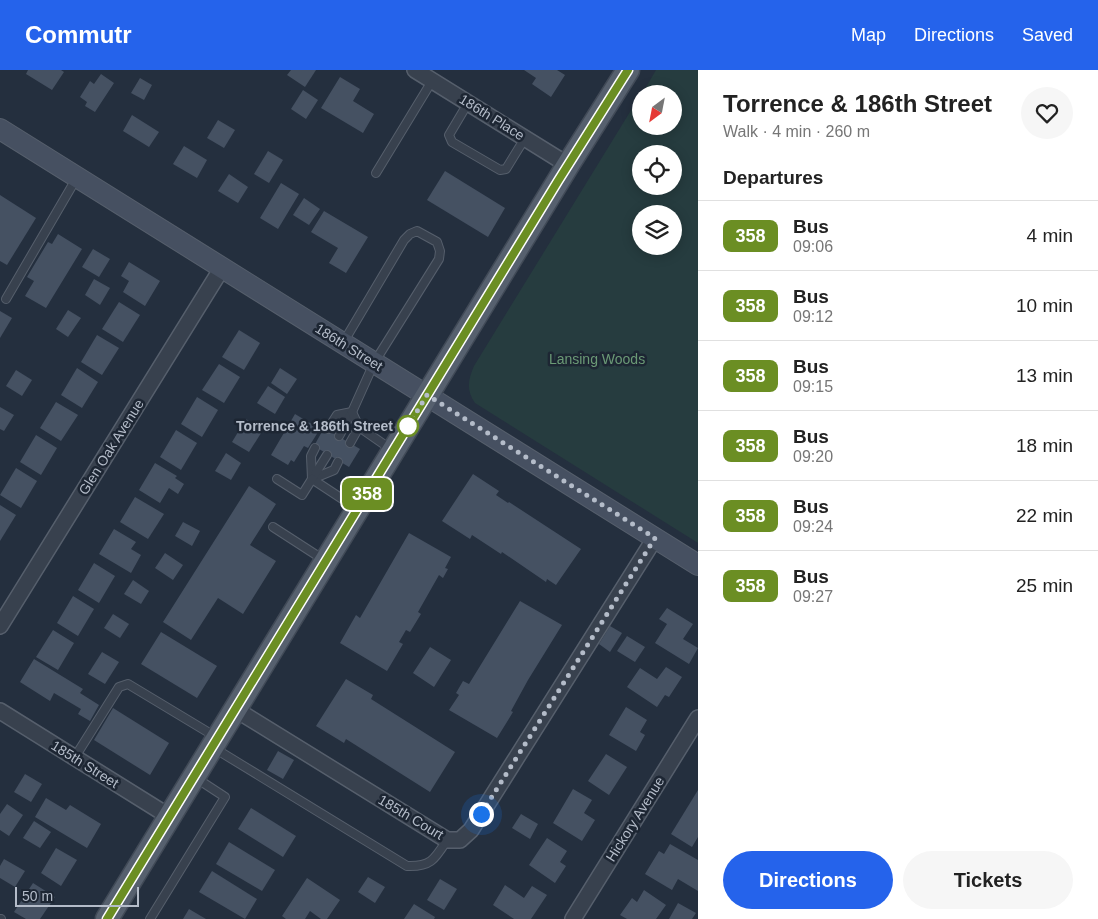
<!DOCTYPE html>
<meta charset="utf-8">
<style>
:root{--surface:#fff;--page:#f6f6f6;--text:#222;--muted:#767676;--line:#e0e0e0;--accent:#2563eb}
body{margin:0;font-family:Arial,sans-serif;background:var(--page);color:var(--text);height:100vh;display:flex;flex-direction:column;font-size:19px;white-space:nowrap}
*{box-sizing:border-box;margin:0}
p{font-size:16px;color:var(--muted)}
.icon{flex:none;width:28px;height:28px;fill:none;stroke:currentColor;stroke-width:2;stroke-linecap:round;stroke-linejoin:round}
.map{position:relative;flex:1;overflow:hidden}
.panel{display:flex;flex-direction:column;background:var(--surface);width:400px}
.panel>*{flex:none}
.badge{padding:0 10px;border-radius:8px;font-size:18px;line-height:32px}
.needle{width:32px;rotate:212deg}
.fabs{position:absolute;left:632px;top:15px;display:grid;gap:10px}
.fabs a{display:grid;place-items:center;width:50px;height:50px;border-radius:50%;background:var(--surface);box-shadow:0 2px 12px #0003;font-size:25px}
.scale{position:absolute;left:15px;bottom:12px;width:124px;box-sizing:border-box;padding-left:5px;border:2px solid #b4bcc9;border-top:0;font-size:14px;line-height:18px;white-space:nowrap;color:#b4bcc9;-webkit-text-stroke:4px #1d2633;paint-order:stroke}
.you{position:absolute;width:25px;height:25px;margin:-12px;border:4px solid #fff;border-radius:50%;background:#1a73e8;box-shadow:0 0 0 8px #1a73e833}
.map>.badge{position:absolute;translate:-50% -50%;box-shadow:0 0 0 2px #fff}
h2{padding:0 25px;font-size:19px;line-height:45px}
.round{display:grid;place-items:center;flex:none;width:52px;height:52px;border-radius:26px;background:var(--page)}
.summary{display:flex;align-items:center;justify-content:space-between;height:85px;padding:0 25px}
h1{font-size:24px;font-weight:700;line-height:38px}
.primary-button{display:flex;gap:10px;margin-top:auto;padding:10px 25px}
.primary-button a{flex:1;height:58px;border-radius:30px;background:var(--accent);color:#fff;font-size:20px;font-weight:700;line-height:58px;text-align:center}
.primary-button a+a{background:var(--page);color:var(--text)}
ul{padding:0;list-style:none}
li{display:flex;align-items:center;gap:15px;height:70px;padding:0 25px;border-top:1px solid var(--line)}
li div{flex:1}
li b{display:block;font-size:19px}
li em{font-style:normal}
li .badge{min-width:55px;font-weight:700;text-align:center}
header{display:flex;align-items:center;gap:30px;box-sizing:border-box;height:70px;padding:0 25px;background:var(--accent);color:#fff}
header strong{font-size:24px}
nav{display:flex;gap:28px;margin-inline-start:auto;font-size:18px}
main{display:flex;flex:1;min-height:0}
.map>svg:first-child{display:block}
.green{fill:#263c3f;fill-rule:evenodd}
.building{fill:#455162}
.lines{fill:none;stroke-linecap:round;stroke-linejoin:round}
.lane-casing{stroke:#565f6c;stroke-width:10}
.street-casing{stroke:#565f6c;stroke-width:18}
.secondary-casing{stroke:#565f6c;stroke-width:22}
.primary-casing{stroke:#414a57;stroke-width:25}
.lane{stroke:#38414e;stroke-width:8}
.street{stroke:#38414e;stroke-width:15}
.secondary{stroke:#465061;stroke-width:20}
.primary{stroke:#56606e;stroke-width:22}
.line-casing{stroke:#fff;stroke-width:11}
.line{stroke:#6b8e23;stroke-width:8}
.walk{stroke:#b4bcc9;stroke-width:5;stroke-dasharray:0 9}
.stop-dot{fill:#fff;stroke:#6b8e23;stroke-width:2.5}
.labels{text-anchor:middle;stroke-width:5;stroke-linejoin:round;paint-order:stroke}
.street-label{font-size:14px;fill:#b4bcc9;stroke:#1d2633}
.park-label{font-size:14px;fill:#6b9a76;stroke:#1d2633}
.stop-label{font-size:14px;font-weight:bold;fill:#b4bcc9;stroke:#1d2633;text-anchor:end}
</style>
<header>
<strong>Commutr</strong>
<nav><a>Map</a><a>Directions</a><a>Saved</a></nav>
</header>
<main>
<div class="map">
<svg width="698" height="849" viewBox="0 0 698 849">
<rect width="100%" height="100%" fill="#242f3e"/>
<path class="green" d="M656,0H698V473L475,333C466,320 468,310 474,296L641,24V56H674V24H642ZM641,84H674V116H641ZM641,144H674V176H641Z"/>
<g class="building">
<path d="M28,0H61L64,2L52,20L26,4Z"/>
<path d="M291,0H316L305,17L287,5Z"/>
<path d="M524,0H557L565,5L551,27L532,14L536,8Z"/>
<path d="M101,4L114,13L95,42L85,36L87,32L80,27L90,11L94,14Z"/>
<path d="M340,7L360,19L353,31L374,44L363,63L321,38Z"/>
<path d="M140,8L152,15L144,30L131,23Z"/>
<path d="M303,20L318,30L306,49L291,39Z"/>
<path d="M132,45L159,62L149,77L123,61Z"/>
<path d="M218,50L235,60L224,78L207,68Z"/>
<path d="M184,76L207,90L197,108L173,94Z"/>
<path d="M268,81L283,90L269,113L254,104Z"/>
<path d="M445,101L505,138L488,167L427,130Z"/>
<path d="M229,104L248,117L238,133L218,121Z"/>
<path d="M281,113L299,124L278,159L260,148Z"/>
<path d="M0,125L36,148L7,195L0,191Z"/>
<path d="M304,128L320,139L309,155L293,145Z"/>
<path d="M324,141L368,167L346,203L329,193L338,178L311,162Z"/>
<path d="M58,164L82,179L46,238L25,226L34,211L27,207L48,172L52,174Z"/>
<path d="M93,179L110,189L99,207L82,197Z"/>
<path d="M129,192L160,211L145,236L123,222L129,211L121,206Z"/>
<path d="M94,209L110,218L100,235L85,225Z"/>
<path d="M119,232L140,245L123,272L102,259Z"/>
<path d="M68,240L81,248L68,267L56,259Z"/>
<path d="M0,241L12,248L0,268Z"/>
<path d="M239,260L260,273L244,300L222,287Z"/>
<path d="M97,265L119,278L102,305L81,292Z"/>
<path d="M219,294L240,307L224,333L202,320Z"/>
<path d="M77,298L98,312L82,338L61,325Z"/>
<path d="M280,298L297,309L287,324L271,313Z"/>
<path d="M16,300L32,310L22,326L6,316Z"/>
<path d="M268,316L285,327L275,344L257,333Z"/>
<path d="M197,327L218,340L202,367L181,354Z"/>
<path d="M56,332L78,345L61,371L40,358Z"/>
<path d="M0,337L14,345L4,361L0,359Z"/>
<path d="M295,344L320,359L308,378L304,376L294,392L291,390L288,395L271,385Z"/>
<path d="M246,349L263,360L249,382L232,372Z"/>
<path d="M324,358L360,379L349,397L314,376Z"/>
<path d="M176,360L197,373L181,400L160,387Z"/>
<path d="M36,365L57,378L41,405L20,392Z"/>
<path d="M226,383L241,393L231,410L215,401Z"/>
<path d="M155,393L177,406L175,408L184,414L178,424L169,418L160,433L139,420Z"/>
<path d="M16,398L37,411L21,438L0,425Z"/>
<path d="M473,404L499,421L496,425L508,433L509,432L581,479L556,515L547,509L546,512L502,482L501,484L472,465L470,469L442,451Z"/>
<path d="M249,416L276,434L250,475L276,491L243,544L218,528L191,570L163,552Z"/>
<path d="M135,427L164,444L148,469L120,452Z"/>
<path d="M0,435L16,445L0,471Z"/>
<path d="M183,452L200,461L192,476L175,466Z"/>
<path d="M114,459L136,472L131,479L141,485L131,503L99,484Z"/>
<path d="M409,463L451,487L445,498L448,499L443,508L439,505L418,542L421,544L410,562L406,560L399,572L403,574L387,601L340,573L356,545L360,548Z"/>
<path d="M165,483L183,495L173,510L155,498Z"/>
<path d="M94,493L115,506L99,533L78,520Z"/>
<path d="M133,510L149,521L141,534L124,524Z"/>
<path d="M73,526L94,539L78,566L57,553Z"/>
<path d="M520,531L562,555L528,610L511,641L513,642L497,668L449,640L459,625L456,623L463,611L469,614Z"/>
<path d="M667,538L693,554L683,569L698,578L689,594L655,573L667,554L659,549Z"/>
<path d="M113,544L129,554L120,568L104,558Z"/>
<path d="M610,556L622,563L610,582L599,574Z"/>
<path d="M53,560L74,573L58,600L36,587Z"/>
<path d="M161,562L217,596L197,628L141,594Z"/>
<path d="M627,566L645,577L635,592L617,581Z"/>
<path d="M430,577L451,590L434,617L413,603Z"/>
<path d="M102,582L119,592L105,614L88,604Z"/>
<path d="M34,589L83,619L80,623L99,635L90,651L78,644L81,639L54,623L50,631L20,612Z"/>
<path d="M666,597L682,607L669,627L665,625L657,637L627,617L640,598L657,609Z"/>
<path d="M346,609L373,625L371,629L455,682L430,722L346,669L344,673L316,656Z"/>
<path d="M626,637L647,650L640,662L645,665L636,681L609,665Z"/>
<path d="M113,638L169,673L150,705L94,670Z"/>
<path d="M278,681L294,690L283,709L267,700Z"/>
<path d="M606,684L627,697L609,725L588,711Z"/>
<path d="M25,704L42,714L31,732L14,722Z"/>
<path d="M573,719L592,730L584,743L595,750L582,771L553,753Z"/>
<path d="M698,720V767L692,777L671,764Z"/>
<path d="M46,728L66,740L70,735L101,754L87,778L35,747Z"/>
<path d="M7,734L23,745L9,766L0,760V744Z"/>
<path d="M251,738L296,766L283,787L238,759Z"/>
<path d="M521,744L538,754L530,769L512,758Z"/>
<path d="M34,751L51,762L40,778L23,768Z"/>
<path d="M547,768L567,781L560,792L566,796L555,813L529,795Z"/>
<path d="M229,772L275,800L262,821L216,794Z"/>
<path d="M670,774L698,790V821L678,809L672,820L645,804L659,781L664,784Z"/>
<path d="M56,778L77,790L61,816L41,803Z"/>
<path d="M4,789L25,801L15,817L0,808V796Z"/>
<path d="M212,801L257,829L245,849L199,822Z"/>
<path d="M368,807L385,817L375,833L358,822Z"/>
<path d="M307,808L340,830L327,849H321L310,841L305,849H286L282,846Z"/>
<path d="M440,809L457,819L444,840L427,830Z"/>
<path d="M33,813L55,827L40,849H26L14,842Z"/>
<path d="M505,815L524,828L532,816L547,825L531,849H514L493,835Z"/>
<path d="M644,820L666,835L656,849H627L620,845L632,828L637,832Z"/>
<path d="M678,833L696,843L692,849H669Z"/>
<path d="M414,834L435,847L434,849H404Z"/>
<path d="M189,839L206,849H183Z"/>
</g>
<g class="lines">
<g class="lane-casing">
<g id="lane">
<path d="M468,33L449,65L452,72L500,100L506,99L525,68"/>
<path d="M376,103L432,11"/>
<path d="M6,229L76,109"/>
<path d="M359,357L392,380"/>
<path d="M328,359L337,345L352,342L374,293L439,189L440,181L437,172L417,161L410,164L404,170L343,273"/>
<path d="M339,366L352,342"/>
<path d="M350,373L359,357L352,342"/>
<path d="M315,378L311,386L312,409L334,400L338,392"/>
<path d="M327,385L312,409L356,438"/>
<path d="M277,409L302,425L312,409"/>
<path d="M273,457L324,490"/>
<path d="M214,678L407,796C431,797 435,789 447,770"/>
<path d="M75,687L119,617L128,614L216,667"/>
<path d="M0,849H1"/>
<path d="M150,849L225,727L196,708"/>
</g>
</g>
<g class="street-casing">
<g id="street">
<path d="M415,0L568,95"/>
<path d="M0,556L222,198"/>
<path d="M235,639L447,770H460L471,760L655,468"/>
<path d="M0,641L170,747"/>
<path d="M573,849L698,648"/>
</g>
</g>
<g class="secondary-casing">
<path id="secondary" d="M0,59L698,495"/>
</g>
<g class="primary-casing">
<path id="primary" d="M107,849L568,95L628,0"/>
</g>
<use href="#lane" class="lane"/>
<use href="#street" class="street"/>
<use href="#secondary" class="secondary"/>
<use href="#primary" class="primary"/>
</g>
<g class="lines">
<g class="line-casing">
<path id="line" d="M107,849L558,111L628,0"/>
</g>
<use href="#line" class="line"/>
<path class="walk" d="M408,356L427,325L655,468L481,744"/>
</g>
<circle class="stop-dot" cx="408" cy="356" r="10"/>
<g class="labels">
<g class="street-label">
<text transform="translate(492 47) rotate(32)" y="5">186th Place</text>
<text transform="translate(349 277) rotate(32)" y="5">186th Street</text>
<text transform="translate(111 377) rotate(-58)" y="5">Glen Oak Avenue</text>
<text transform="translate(85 694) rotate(32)" y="5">185th Street</text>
<text transform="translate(411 747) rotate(31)" y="5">185th Court</text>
<text transform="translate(635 749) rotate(-58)" y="5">Hickory Avenue</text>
</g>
<g class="park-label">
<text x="597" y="294">Lansing Woods</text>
</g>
<g class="stop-label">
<text x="393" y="361">Torrence &amp; 186th Street</text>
</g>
</g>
</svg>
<div class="fabs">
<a><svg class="needle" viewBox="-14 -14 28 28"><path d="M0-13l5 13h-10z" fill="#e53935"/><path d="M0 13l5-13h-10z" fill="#767676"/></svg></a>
<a><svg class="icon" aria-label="locate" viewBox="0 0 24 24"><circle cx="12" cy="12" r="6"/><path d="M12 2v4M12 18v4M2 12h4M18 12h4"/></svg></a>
<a><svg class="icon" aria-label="layers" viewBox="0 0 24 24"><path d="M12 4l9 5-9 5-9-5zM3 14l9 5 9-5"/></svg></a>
</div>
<div class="scale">50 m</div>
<div class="you" style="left:481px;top:744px"></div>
<b class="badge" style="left:367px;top:424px;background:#6b8e23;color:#fff">358</b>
</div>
<section class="panel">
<div class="summary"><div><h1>Torrence &amp; 186th Street</h1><p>Walk · 4 min · 260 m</p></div><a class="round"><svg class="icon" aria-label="heart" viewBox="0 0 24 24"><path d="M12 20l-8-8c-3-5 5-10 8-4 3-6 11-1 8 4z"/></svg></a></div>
<h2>Departures</h2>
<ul>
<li><span class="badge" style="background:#6b8e23;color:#fff">358</span><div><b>Bus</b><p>09:06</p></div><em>4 min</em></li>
<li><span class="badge" style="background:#6b8e23;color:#fff">358</span><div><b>Bus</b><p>09:12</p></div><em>10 min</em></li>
<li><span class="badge" style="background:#6b8e23;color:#fff">358</span><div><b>Bus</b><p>09:15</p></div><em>13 min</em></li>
<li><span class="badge" style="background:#6b8e23;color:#fff">358</span><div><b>Bus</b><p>09:20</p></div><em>18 min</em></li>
<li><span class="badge" style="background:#6b8e23;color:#fff">358</span><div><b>Bus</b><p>09:24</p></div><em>22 min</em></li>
<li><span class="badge" style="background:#6b8e23;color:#fff">358</span><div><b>Bus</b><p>09:27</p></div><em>25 min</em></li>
</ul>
<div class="primary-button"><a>Directions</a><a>Tickets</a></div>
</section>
</main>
